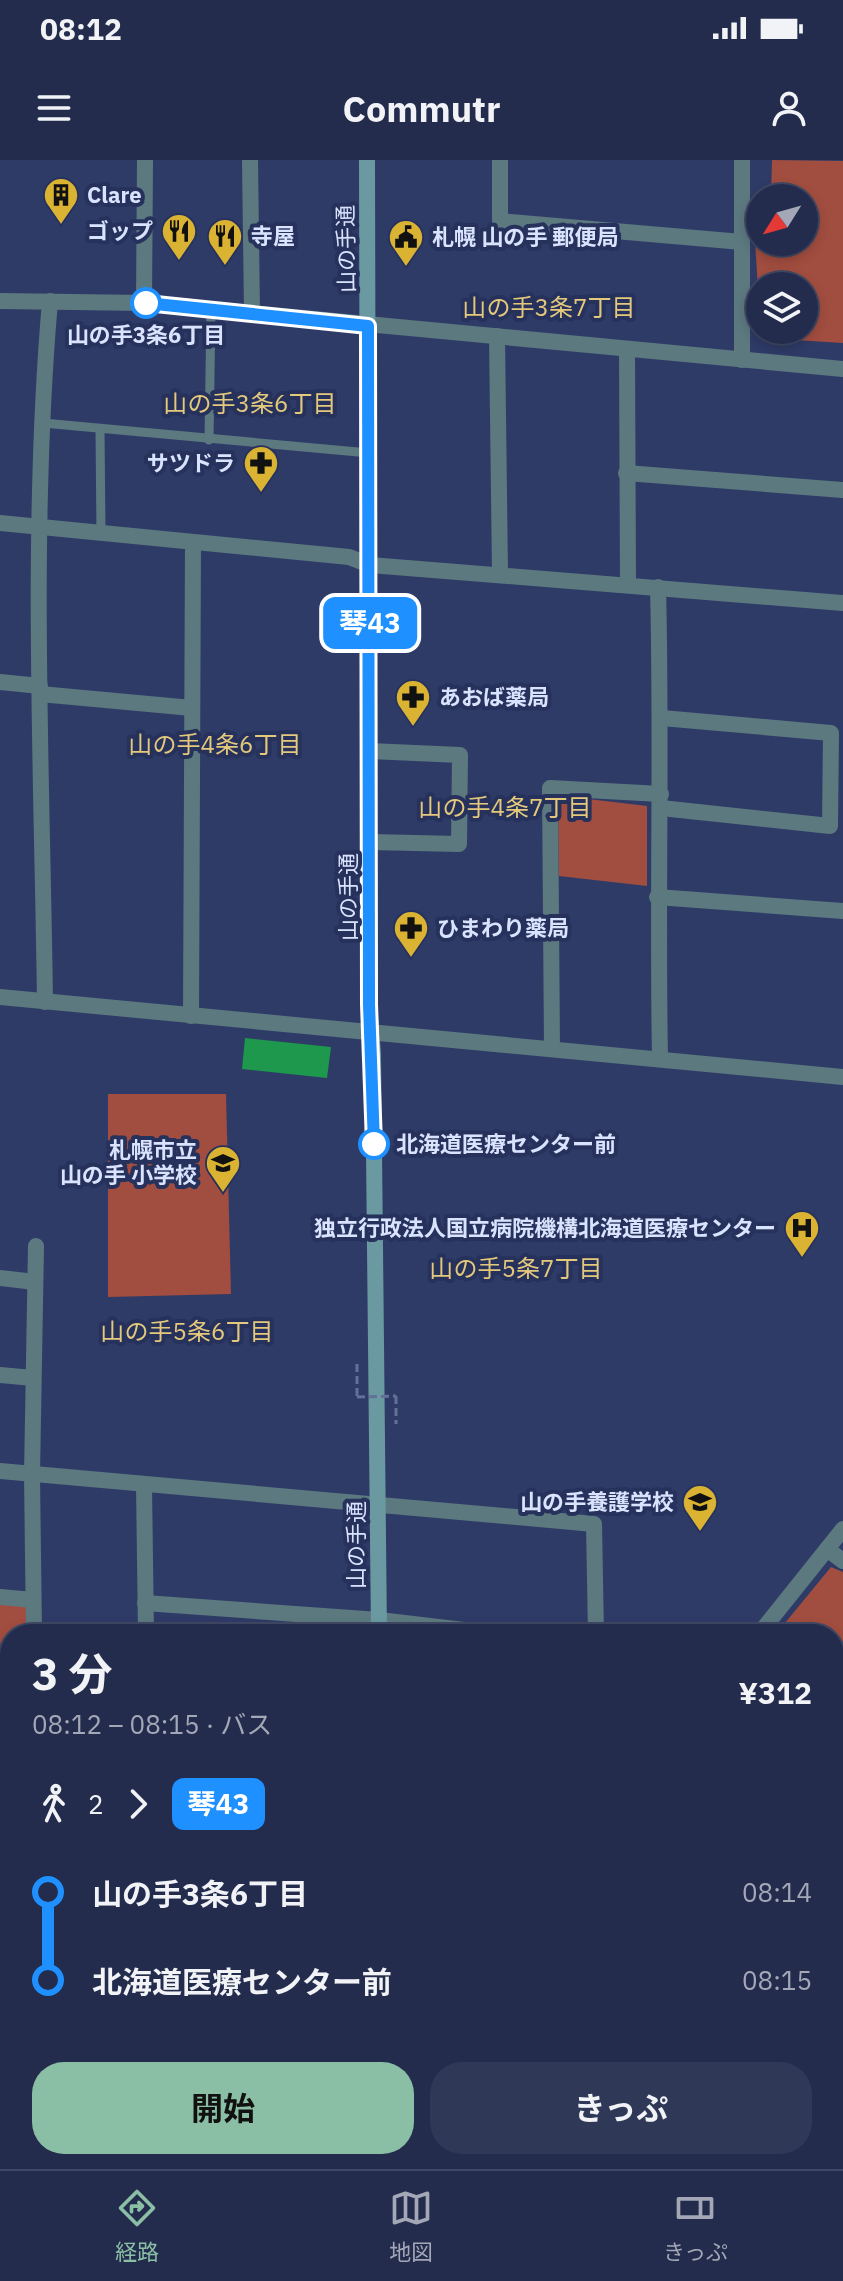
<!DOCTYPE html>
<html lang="ja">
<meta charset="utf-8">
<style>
:root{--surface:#232c4d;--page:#2f3857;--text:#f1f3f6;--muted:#a3a7b6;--line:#404865;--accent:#8abfa5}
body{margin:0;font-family:"IBM Plex Sans","Noto Sans JP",sans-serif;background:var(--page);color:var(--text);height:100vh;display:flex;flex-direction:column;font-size:30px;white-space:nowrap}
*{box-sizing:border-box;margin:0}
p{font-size:26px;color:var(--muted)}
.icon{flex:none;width:44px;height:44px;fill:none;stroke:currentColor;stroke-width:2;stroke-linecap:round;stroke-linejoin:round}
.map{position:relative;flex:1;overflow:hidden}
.drawer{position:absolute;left:0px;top:1464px;width:844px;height:546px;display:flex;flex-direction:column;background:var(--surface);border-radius:32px 32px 0 0;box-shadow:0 4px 12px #0003,0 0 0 2px var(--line)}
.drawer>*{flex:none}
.badge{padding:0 16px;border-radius:12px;font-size:28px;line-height:52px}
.needle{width:52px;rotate:233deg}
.fabs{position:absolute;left:746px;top:24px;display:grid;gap:16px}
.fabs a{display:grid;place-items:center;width:72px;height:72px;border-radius:50%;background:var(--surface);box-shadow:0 4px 12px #0003,0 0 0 2px var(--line);font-size:40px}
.map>.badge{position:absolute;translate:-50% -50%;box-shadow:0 0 0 4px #fff}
.legs{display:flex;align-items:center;gap:12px;height:88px;padding:0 32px;font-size:26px}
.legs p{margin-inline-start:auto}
.overview{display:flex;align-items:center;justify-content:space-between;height:136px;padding:0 32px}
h1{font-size:44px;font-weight:700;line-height:60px}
.primary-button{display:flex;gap:16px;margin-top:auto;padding:16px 32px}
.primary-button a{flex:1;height:92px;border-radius:32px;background:var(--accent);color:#111;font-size:32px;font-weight:700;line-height:92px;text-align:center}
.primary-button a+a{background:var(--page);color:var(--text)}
ul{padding:0 32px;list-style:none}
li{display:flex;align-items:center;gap:28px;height:88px;font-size:30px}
li i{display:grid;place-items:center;width:12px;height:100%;margin:0 10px;background:currentColor}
li i::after{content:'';width:20px;height:20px;margin:-10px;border:6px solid;border-radius:50%;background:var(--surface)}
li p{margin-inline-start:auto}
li:first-child i{background:linear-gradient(#0000 50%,currentColor 0)}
li:last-child i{background:linear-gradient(currentColor 50%,#0000 0)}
.status{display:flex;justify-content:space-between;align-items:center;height:56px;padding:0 40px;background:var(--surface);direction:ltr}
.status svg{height:22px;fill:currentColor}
header{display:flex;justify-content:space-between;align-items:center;height:104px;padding:0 32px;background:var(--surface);font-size:36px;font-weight:700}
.tabs{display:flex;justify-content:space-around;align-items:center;height:112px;border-top:2px solid var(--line);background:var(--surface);font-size:22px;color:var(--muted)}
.tabs a{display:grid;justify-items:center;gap:4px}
.tabs .active{color:var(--accent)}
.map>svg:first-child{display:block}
.green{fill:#a14d3f}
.water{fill:#1d984c}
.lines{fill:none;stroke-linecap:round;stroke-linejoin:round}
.path{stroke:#657096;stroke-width:3;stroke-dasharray:8 4;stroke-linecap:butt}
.service{stroke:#5c797f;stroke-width:9}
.minor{stroke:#5c797f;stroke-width:16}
.tertiary{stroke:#5c797f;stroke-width:16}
.secondary{stroke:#6a99a2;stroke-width:16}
.primary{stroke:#74b2bd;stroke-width:20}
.path-bridge{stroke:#657096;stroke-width:3;stroke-dasharray:8 4;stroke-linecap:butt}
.line-1-casing{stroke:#fff;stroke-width:18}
.line-1{stroke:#1e90ff;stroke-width:12}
.stop-1-dot{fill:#fff;stroke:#1e90ff;stroke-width:4}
.labels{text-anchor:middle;stroke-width:8;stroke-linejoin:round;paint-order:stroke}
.poi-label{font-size:22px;font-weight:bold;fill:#dae3fe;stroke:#26315c;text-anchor:start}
.street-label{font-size:22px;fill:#dae3fe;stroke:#26315c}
.stop-label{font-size:22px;font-weight:bold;fill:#dae3fe;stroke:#26315c}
.neighbourhood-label{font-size:24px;fill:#e4c97d;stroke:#26315c}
</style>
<div class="status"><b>08:12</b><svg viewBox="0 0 49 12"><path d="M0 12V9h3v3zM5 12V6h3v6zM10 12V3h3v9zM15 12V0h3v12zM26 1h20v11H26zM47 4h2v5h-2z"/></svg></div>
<header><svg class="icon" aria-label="menu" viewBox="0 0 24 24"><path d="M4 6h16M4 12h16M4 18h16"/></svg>Commutr<svg class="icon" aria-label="person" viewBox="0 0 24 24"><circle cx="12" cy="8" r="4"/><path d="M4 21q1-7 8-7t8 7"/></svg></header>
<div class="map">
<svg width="843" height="2009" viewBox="0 0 843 2009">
<rect width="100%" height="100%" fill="#2f3b67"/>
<g class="green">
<path d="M772,0L843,1V183L761,178V170H804V126H760V160L755,81L804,82V38H771Z"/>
<path d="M563,636L647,646V726L559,716L558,640Z"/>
<path d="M108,934H226L231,1134L108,1137Z"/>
<path d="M831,1407L843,1412V1575L834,1591V1474H776Z"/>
<path d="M0,1442L25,1445L29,1450V1474H10V1538H0Z"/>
</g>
<path class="water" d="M245,878L331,887L327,918L242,909Z"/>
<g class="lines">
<g class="path">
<path d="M357,1204V1237"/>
<path d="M396,1236V1264"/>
<path d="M834,1540H843"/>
</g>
<g class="service">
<path d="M43,263L369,293"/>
<path d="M100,269L101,375"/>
<path d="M209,280L211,149"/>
<path d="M3,1925V1869"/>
</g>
<g class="minor">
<path d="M250,0L252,153"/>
<path d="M500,0V61L742,82"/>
<path d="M742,0V200"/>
<path d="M144,143L145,0"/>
<path d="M497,176L500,414"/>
<path d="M627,190L628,424"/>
<path d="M626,313L843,330"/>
<path d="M0,363L349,397L370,405L843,443"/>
<path d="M658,427C662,584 657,742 660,899"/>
<path d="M0,522L40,526"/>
<path d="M40,534L192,548"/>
<path d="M661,648L830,666L831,573L662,558"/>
<path d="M370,682L459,684L460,595L370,591"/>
<path d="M657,737L843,751"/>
<path d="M0,837L843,917"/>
<path d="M45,842C42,609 30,373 50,141"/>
<path d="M191,856L193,383"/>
<path d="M552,888L550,628L661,634"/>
<path d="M0,1118L35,1122"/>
<path d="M0,1215L33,1218"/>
<path d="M0,1311L594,1364L596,1474"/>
<path d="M144,1325L146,1474"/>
<path d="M827,1389L843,1401"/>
<path d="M0,1437L33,1440"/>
<path d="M145,1443L379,1460L498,1474"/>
<path d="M34,1474L32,1315L36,1086"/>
<path d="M759,1474L843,1369"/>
<path d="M0,1543L10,1544"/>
<path d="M0,1663L10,1664"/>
<path d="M0,1778L10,1779"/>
<path d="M0,1869L10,1870"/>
<path d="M526,2000V2009"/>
<path d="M88,2009V2000"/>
<path d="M213,2009V2000"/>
<path d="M639,2009V2000"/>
</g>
<path class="tertiary" d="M0,141L144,143L843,209"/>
<g class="secondary">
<path d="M367,0L369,844L373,894L379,1474"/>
<path d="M372,2000V2009"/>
</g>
<g class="primary">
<path d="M834,1658L843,1636"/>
<path d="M776,2000L777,2009"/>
</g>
<path class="path-bridge" d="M357,1237L396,1236"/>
</g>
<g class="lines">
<g class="line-1-casing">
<path id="line-1" d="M146,143L368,166L369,844L374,984"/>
</g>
<use href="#line-1" class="line-1"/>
</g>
<defs>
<g id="building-pin" transform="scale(1.8)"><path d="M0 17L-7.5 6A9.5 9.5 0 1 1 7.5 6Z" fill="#dab333" stroke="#26315c"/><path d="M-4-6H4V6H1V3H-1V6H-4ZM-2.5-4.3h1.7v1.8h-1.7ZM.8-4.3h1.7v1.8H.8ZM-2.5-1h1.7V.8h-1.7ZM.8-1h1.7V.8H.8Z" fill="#111"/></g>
<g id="restaurant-pin" transform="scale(1.8)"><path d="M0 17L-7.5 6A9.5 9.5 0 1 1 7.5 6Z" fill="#dab333" stroke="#26315c"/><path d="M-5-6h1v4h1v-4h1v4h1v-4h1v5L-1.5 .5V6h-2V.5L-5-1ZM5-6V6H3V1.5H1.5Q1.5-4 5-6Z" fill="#111"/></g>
<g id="civic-pin" transform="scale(1.8)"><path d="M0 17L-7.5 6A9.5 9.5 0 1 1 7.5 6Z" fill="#dab333" stroke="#26315c"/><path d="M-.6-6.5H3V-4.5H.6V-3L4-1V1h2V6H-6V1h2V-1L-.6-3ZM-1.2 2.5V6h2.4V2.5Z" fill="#111"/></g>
<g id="pharmacy-pin" transform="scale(1.8)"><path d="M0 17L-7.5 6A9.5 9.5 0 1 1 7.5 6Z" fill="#dab333" stroke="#26315c"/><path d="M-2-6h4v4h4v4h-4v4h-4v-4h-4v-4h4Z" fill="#111"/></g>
<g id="school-pin" transform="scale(1.8)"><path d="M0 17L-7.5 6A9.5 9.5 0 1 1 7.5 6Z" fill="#dab333" stroke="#26315c"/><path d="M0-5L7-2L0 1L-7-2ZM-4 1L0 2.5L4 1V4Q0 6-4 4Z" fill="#111"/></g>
<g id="hospital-pin" transform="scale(1.8)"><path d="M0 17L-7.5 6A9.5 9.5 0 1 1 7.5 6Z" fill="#dab333" stroke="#26315c"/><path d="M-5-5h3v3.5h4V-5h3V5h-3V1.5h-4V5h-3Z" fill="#111"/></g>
</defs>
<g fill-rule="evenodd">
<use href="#building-pin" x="61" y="35"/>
<use href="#restaurant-pin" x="179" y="71"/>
<use href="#restaurant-pin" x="225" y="76"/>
<use href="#civic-pin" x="406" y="77"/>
<use href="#pharmacy-pin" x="261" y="303"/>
<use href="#pharmacy-pin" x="413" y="537"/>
<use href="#pharmacy-pin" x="411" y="768"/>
<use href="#school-pin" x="223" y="1003"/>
<use href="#hospital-pin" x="802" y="1068"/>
<use href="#school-pin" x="700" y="1342"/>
</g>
<g class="stop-1-dot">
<circle cx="146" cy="143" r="14"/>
<circle cx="374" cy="984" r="14"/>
</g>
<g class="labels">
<g class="poi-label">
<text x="87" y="43">Clare</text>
<text x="153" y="79" text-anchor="end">ゴップ</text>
<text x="251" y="84">寺屋</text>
<text x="432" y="85">札幌 山の手 郵便局</text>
<text x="235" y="311" text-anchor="end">サツドラ</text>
<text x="439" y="545">あおば薬局</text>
<text x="437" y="776">ひまわり薬局</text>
<text x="197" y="998" text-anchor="end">札幌市立<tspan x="197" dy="25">山の手 小学校</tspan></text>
<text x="776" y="1076" text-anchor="end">独立行政法人国立病院機構北海道医療センター</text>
<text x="674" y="1350" text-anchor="end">山の手養護学校</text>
</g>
<g class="street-label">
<text transform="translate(346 89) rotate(-91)" y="8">山の手通</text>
<text transform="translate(348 737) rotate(-90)" y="8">山の手通</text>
<text transform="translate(356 1385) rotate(-90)" y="8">山の手通</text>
</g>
<g class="stop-label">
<text x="146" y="183">山の手3条6丁目</text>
<text x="396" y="992" text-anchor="start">北海道医療センター前</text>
</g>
<g class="neighbourhood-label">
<text x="549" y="156">山の手3条7丁目</text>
<text x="250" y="252">山の手3条6丁目</text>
<text x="215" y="593">山の手4条6丁目</text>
<text x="505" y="656">山の手4条7丁目</text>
<text x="516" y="1117">山の手5条7丁目</text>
<text x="187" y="1180">山の手5条6丁目</text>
</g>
</g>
</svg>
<div class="fabs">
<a><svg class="needle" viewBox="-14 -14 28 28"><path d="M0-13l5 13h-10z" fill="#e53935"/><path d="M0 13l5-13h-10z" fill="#a3a7b6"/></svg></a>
<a><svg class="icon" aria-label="layers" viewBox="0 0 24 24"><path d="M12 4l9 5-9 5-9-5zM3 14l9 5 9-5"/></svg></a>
</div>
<b class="badge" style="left:370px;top:463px;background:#1e90ff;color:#fff">琴43</b>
<section class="drawer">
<div class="overview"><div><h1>3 分</h1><p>08:12 – 08:15 · バス</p></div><b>¥312</b></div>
<div class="legs"><svg class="icon" aria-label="walk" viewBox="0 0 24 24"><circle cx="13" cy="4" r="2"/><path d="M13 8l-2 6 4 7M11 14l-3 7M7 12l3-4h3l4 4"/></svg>2<svg class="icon" aria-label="forward" viewBox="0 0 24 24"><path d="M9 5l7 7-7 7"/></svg><b class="badge" style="background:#1e90ff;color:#fff">琴43</b></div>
<ul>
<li><i style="color:#1e90ff"></i><b>山の手3条6丁目</b><p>08:14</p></li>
<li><i style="color:#1e90ff"></i><b>北海道医療センター前</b><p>08:15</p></li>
</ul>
<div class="primary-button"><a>開始</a><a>きっぷ</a></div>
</section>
</div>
<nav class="tabs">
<a class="active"><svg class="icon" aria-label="directions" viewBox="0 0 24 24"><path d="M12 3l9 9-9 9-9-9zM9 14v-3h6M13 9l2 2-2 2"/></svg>経路</a>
<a><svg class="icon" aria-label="map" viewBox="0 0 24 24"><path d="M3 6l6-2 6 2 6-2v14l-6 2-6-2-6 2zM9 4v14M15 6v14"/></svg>地図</a>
<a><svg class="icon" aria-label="tickets" viewBox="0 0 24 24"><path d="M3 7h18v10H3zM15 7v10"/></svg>きっぷ</a>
</nav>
